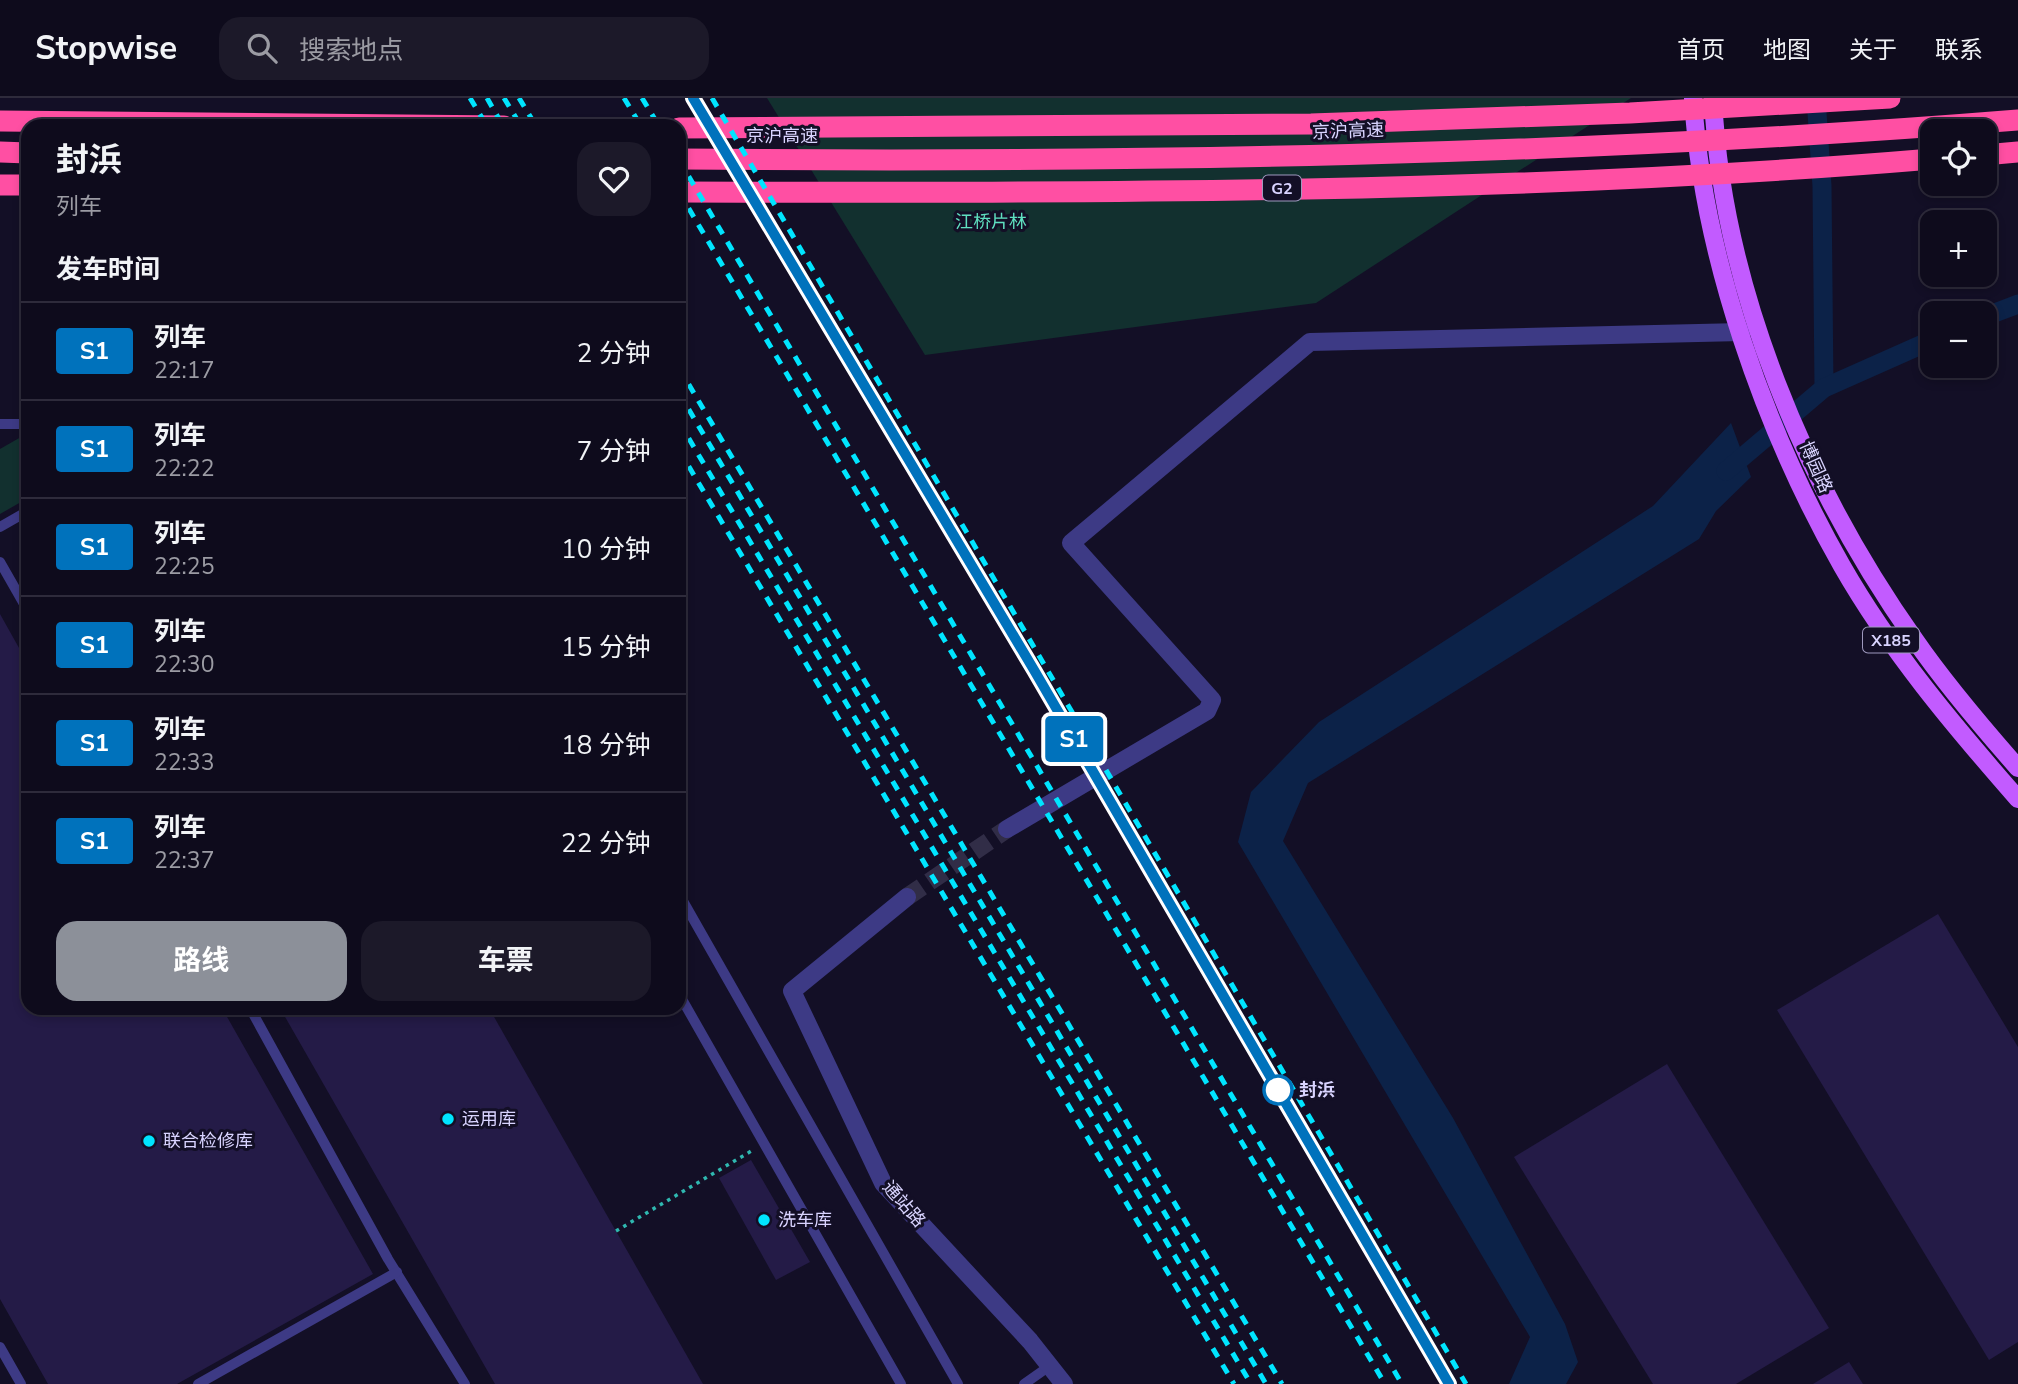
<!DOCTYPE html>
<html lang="zh">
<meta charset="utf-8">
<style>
:root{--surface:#0e0b1c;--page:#1c1929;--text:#f1f3f6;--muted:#9b9ba3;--line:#2e2b3b;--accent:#8c9099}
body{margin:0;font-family:"Nunito Sans","Noto Sans SC",sans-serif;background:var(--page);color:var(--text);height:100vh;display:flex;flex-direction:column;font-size:26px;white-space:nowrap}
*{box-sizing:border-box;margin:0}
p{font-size:23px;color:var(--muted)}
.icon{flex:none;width:38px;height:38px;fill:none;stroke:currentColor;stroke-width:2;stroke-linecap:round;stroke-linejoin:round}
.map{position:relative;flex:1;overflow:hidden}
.details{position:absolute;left:21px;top:21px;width:665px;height:896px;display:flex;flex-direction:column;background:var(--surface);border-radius:21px;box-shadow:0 4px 10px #0003,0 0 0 2px var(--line)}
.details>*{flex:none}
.badge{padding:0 14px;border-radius:5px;font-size:24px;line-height:46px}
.tools{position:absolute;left:1920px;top:21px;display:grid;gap:14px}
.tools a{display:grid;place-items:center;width:77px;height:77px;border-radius:14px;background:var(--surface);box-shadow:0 4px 10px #0003,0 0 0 2px var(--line);font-size:35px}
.map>.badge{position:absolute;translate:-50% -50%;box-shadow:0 0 0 4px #fff}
h2{padding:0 35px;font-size:26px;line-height:63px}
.round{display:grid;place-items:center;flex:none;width:74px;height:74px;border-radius:21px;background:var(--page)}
.head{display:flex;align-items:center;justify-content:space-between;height:119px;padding:0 35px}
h1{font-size:33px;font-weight:700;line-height:52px}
.button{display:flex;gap:14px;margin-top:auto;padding:14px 35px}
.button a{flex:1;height:80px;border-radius:21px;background:var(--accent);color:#fff;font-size:28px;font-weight:700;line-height:80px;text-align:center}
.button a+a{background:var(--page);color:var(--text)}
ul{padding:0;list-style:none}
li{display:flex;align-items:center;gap:21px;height:98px;padding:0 35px;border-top:2px solid var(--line)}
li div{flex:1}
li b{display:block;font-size:26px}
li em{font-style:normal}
li .badge{min-width:77px;font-weight:700;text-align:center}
header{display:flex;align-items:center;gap:42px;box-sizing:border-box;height:98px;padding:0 35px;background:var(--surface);border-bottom:2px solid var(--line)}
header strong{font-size:33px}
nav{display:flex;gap:38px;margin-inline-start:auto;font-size:24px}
.search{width:490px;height:63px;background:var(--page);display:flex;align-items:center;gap:18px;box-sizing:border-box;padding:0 24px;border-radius:21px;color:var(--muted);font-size:26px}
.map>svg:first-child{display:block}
.green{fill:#12302f}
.water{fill:#0c2248}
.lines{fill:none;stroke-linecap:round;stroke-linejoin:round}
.canal{stroke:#0c2248;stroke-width:19}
.building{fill:#241b47}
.minor-tunnel{stroke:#312d47;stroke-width:18;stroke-dasharray:18 9;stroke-linecap:butt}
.path{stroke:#2fb8b0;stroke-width:3.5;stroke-dasharray:3.5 5;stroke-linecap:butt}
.service{stroke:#3d3a85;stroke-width:10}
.minor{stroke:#3d3a85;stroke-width:18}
.primary{stroke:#c25bff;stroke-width:18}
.motorway{stroke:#ff4fa3;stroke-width:21}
.rail{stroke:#00e5ff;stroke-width:5;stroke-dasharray:10 9;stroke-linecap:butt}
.line-casing{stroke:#fff;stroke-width:16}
.line{stroke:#0072bc;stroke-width:10}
.stop-dot{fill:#fff;stroke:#0072bc;stroke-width:3.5}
.poi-dot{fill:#00e5ff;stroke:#130f26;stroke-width:2.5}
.labels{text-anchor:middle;stroke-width:6;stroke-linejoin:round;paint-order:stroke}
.shield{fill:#130f26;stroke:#9e99be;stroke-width:2}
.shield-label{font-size:16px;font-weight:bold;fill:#d9d4ff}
.street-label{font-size:18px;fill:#d9d4ff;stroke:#130f26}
.park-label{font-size:18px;fill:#5fe0c0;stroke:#130f26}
.stop-label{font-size:18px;font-weight:bold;fill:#d9d4ff;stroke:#130f26;text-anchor:start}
.poi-label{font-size:18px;fill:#d9d4ff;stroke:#130f26;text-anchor:start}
</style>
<header>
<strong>Stopwise</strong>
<div class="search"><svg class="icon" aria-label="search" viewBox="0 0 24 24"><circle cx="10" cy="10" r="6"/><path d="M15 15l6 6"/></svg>搜索地点</div>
<nav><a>首页</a><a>地图</a><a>关于</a><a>联系</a></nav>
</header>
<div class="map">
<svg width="2018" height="1286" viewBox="0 0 2018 1286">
<rect width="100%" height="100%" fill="#130f26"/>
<g class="green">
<path d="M767,0H1631L1316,205L925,257Z"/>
<path d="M28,335V400L0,416V351Z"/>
</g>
<path class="water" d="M1731,325L1751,379L1716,413L1699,441L1308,685L1283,743L1453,1020L1565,1226L1578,1264L1566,1286H1509L1530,1239L1238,744L1251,694L1319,624L1653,408Z"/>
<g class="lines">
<g class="canal">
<path d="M1816,0L1822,88L1824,290"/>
<path d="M1984,219L2018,206"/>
<path d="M1726,373L1824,290L1932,242"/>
</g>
</g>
<g class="building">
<path d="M0,516L28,566V910H222L373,1176L177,1286H48L0,1201Z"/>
<path d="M1938,816L2018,949V1244L1989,1262L1777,912Z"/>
<path d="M280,910H489L703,1286H495Z"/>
<path d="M1667,966L1829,1230L1736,1286H1653L1514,1059Z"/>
<path d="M751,1062L810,1164L776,1182L719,1080Z"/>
<path d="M1849,1264L1863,1286H1813Z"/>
</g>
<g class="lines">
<path class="minor-tunnel" d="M907,799L1007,731"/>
<path class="path" d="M616,1133L753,1052"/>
<g class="service">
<path d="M0,326H28"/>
<path d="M0,429L28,413"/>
<path d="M0,464L28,513"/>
<path d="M679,796L958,1286"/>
<path d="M679,896L901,1286"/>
<path d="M250,910L388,1161L465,1286"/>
<path d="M0,1249L21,1286"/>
<path d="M198,1286L397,1174"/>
<path d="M1024,1286L1051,1267"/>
</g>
<g class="minor">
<path d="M1007,731L1207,613L1212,602L1071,445L1310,244L1742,234"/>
<path d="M907,799L792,893L883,1085L1030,1243L1064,1286"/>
</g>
<g class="primary">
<path d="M1693,0C1702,155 1765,333 1842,468C1890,552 1954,628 2018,701"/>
<path d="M1713,0C1722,189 1806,388 1915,542C1946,587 1982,629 2018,670"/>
</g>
<g class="motorway">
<path d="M0,23L504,28"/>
<path d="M679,30L1311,26L1630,15L1890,0"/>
<path d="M0,54L28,55"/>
<path d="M1984,57L2018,54"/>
<path d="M679,61C1125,65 1573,58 2018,22"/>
<path d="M0,87H28"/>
<path d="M679,94C1096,95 1516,96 1932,61"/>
</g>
<g class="rail">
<path d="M470,0L487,28"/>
<path d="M487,0L503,28"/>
<path d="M504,0L521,28"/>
<path d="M519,0L536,28"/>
<path d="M624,0L641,28"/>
<path d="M642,0L659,28"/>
<path d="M693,0L1034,572L1449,1286"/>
<path d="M712,0L1466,1286"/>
<path d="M679,62L1402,1286"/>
<path d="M679,94L1385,1286"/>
<path d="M679,270L1282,1286"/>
<path d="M679,295L1266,1286"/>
<path d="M679,324L1251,1286"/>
<path d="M679,352L1234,1286"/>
</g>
</g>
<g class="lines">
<g class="line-casing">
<path id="line" d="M693,0L1034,572L1449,1286"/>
</g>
<use href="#line" class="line"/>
</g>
<circle class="stop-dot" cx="1278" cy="992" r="14"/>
<g class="poi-dot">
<circle cx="448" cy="1021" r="7"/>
<circle cx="149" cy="1043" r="7"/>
<circle cx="764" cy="1122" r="7"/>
</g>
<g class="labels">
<g class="shield">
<rect x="1263" y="77.5" width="38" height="25" rx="5"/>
<rect x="1863" y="529.5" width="56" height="25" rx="5"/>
</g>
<g class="shield-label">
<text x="1282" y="96">G2</text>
<text x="1891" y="548">X185</text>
</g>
<g class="street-label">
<text transform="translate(1348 33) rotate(-2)" y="6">京沪高速</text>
<text x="782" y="44">京沪高速</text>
<text transform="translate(1816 369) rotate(66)" y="6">博园路</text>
<text transform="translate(904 1106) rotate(49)" y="6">通站路</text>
</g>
<g class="park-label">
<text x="991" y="130">江桥片林</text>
</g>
<g class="stop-label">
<text x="1299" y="998">封浜</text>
</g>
<g class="poi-label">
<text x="462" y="1027">运用库</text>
<text x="163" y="1049">联合检修库</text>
<text x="778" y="1128">洗车库</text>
</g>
</g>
</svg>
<div class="tools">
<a><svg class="icon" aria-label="locate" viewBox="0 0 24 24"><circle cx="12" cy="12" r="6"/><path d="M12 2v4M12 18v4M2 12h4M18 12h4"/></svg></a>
<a>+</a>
<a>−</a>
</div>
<b class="badge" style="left:1074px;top:641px;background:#0072bc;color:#fff">S1</b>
<section class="details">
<div class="head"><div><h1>封浜</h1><p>列车</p></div><a class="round"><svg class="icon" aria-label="heart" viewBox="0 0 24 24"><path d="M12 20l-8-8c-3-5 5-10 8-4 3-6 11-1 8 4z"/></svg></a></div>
<h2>发车时间</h2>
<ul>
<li><span class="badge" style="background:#0072bc;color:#fff">S1</span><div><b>列车</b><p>22:17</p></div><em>2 分钟</em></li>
<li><span class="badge" style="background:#0072bc;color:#fff">S1</span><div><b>列车</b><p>22:22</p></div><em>7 分钟</em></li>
<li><span class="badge" style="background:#0072bc;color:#fff">S1</span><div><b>列车</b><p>22:25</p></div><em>10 分钟</em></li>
<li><span class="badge" style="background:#0072bc;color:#fff">S1</span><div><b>列车</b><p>22:30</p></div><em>15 分钟</em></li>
<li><span class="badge" style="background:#0072bc;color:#fff">S1</span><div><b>列车</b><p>22:33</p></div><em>18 分钟</em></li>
<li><span class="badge" style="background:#0072bc;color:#fff">S1</span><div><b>列车</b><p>22:37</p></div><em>22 分钟</em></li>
</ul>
<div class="button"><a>路线</a><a>车票</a></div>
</section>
</div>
